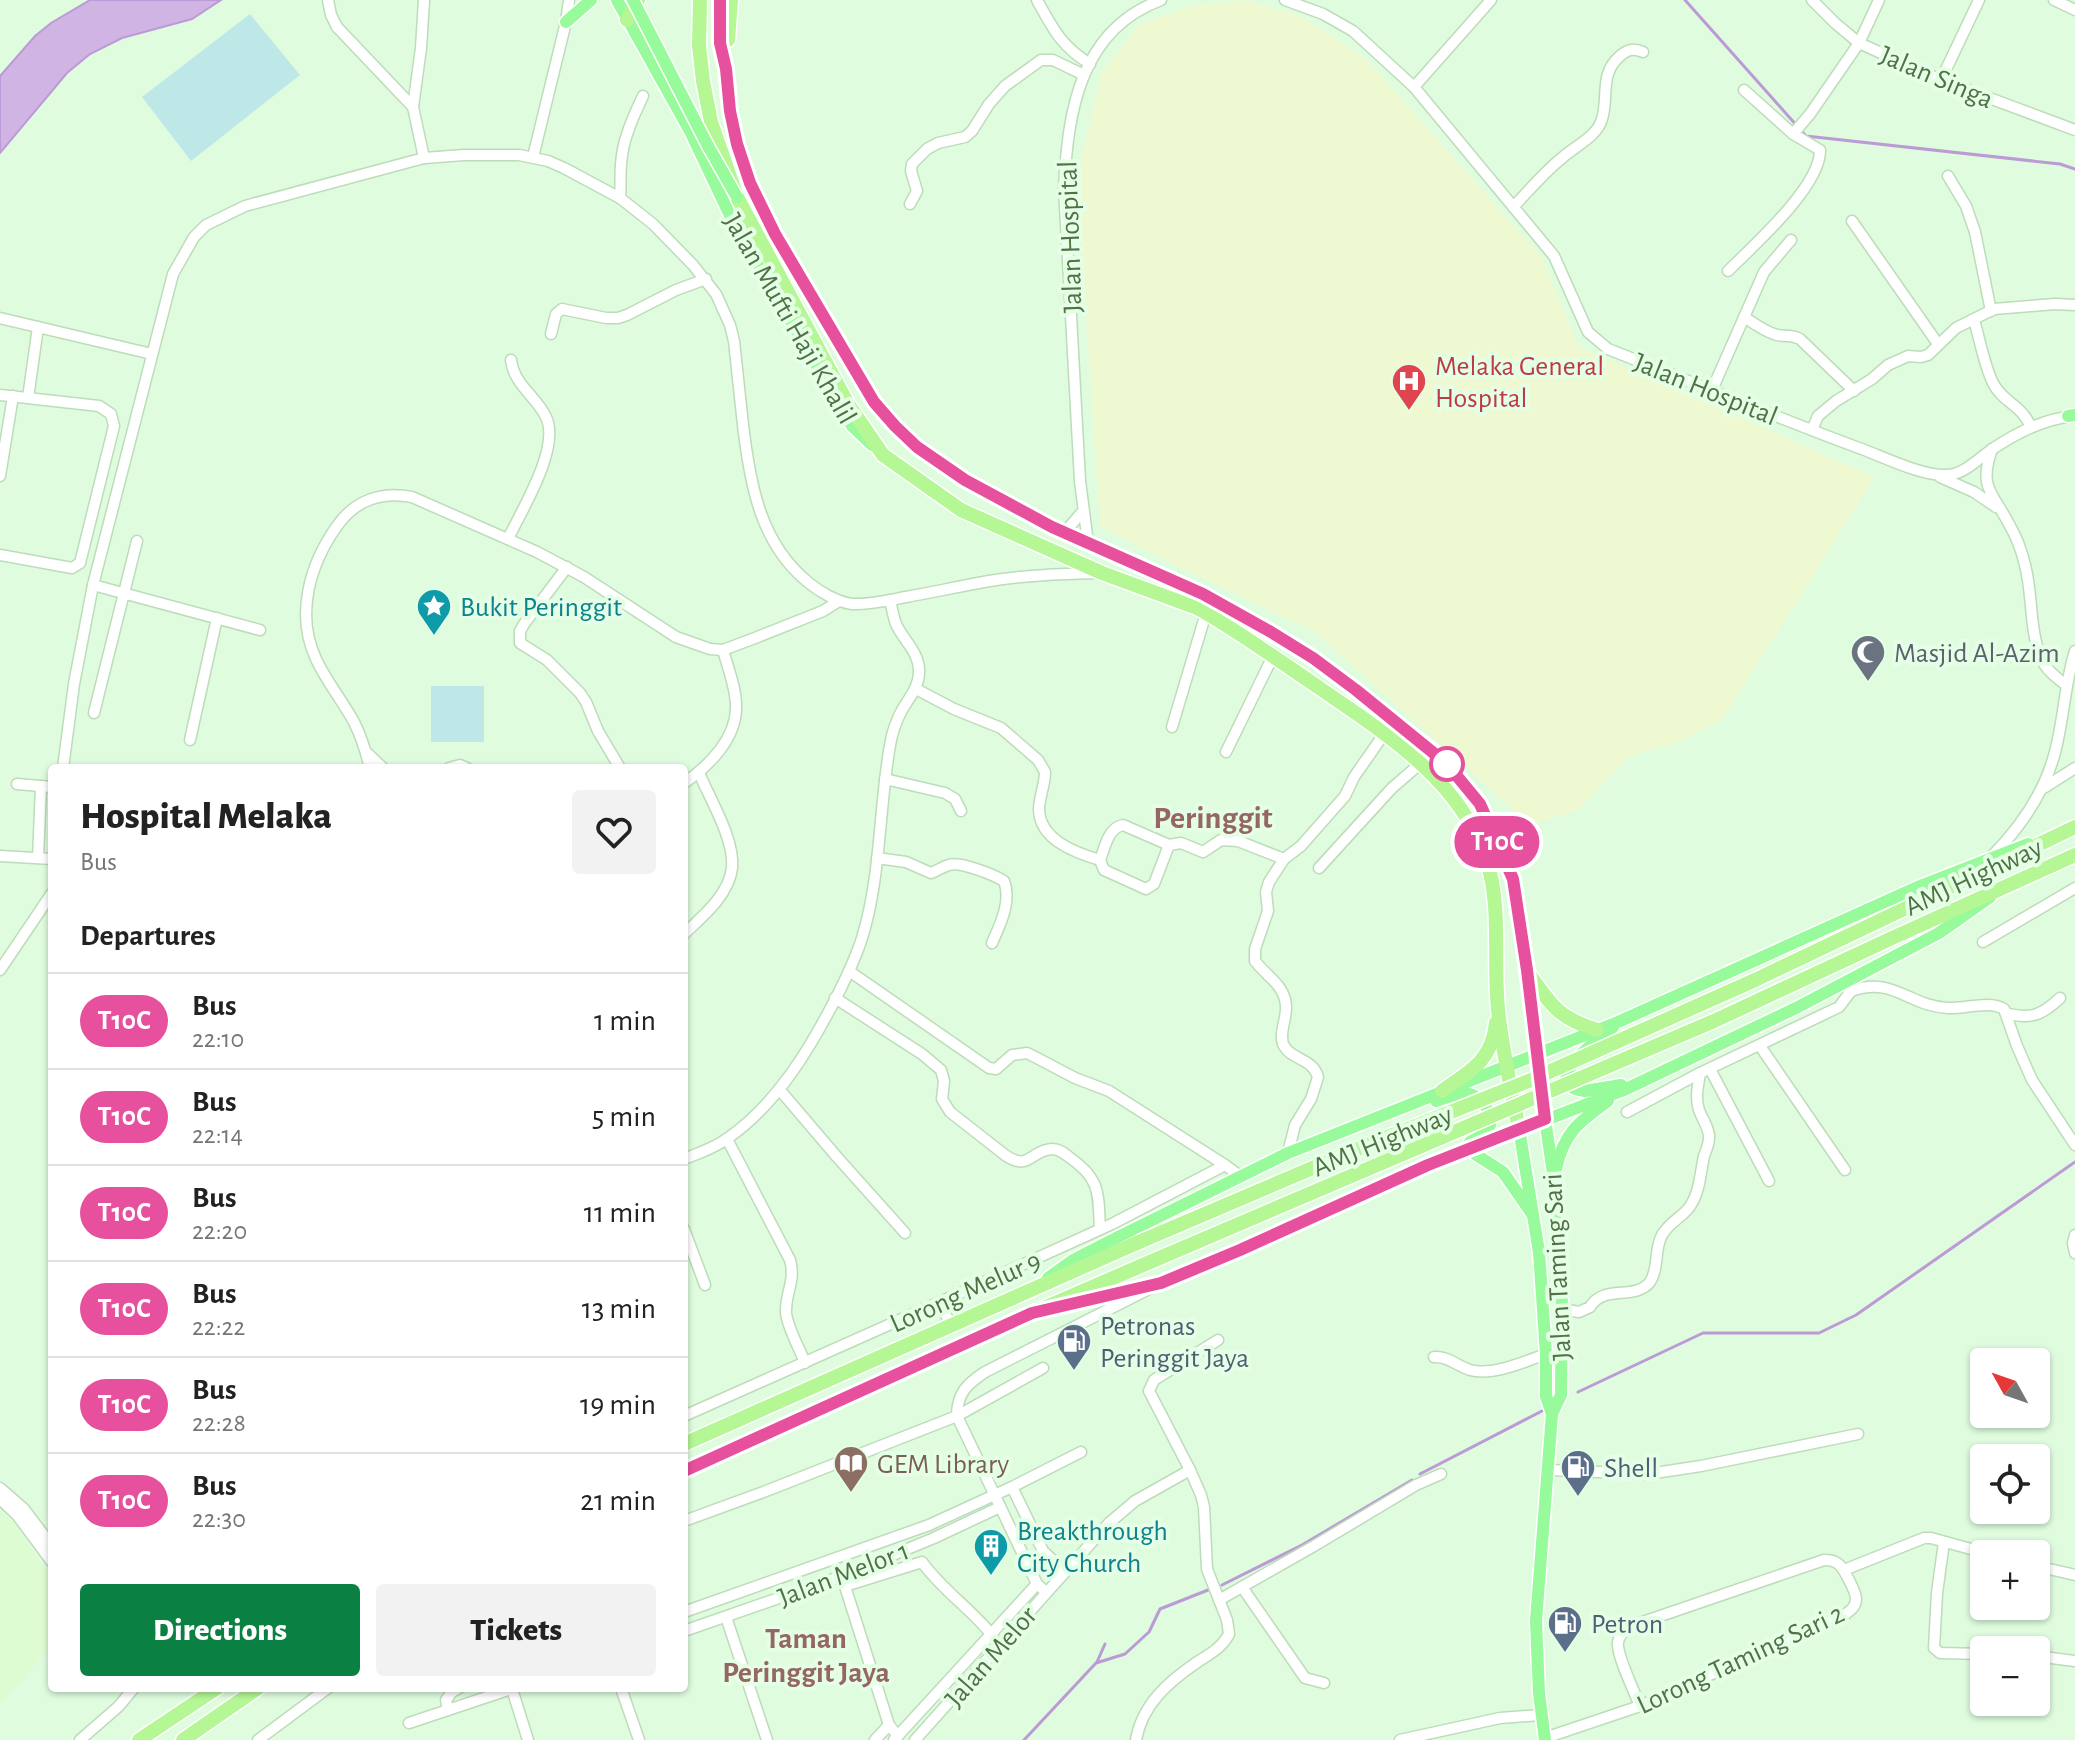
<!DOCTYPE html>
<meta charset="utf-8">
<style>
:root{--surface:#fff;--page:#f2f2f2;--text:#222;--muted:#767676;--line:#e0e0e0;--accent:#0b8043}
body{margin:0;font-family:"Alegreya Sans",sans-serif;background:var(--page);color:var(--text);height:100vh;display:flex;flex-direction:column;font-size:30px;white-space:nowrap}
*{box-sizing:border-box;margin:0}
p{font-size:26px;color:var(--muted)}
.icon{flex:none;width:44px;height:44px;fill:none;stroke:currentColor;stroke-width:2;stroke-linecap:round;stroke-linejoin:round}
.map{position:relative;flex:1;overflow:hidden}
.side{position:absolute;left:48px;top:764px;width:640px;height:928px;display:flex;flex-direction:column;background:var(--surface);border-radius:8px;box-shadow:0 2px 6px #0004}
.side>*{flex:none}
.badge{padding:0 16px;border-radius:26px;font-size:28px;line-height:52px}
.needle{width:52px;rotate:310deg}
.fabs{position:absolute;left:1970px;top:1348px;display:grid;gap:16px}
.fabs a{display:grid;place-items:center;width:80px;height:80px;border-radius:8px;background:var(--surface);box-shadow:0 2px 6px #0004;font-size:40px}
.map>.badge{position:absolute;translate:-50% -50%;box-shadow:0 0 0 4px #fff}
h2{padding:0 32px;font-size:30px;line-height:72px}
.round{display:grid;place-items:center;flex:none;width:84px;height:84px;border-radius:8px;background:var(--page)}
.head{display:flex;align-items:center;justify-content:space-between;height:136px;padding:0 32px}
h1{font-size:38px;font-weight:800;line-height:60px}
.action{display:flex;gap:16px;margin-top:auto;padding:16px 32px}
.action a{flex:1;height:92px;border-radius:8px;background:var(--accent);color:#fff;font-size:32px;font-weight:800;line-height:92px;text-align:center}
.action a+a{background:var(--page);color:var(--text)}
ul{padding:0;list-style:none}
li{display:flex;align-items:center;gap:24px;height:96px;padding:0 32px;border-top:2px solid var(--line)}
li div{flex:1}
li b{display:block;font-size:30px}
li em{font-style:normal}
li .badge{min-width:88px;font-weight:700;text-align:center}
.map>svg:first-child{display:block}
.commercial{fill:#defcd2}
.medical{fill:#eef9d2}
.green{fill:#bee8e8}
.water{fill:#cfb4e4;stroke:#bc9ad6;stroke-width:2}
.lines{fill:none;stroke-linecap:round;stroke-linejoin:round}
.stream{stroke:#bc9ad6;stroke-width:3}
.minor-casing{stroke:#bddcb9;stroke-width:13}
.major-casing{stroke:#fff;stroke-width:15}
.highway-casing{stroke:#fff;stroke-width:17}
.minor{stroke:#fff;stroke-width:10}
.major{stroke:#97fa9b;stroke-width:12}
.highway{stroke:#b5f695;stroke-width:14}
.major-bridge-casing{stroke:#fff;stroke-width:15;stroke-linecap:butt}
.highway-bridge-casing{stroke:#fff;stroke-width:17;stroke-linecap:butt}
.major-bridge{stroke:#97fa9b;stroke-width:12}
.highway-bridge{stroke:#b5f695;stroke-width:14}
.line-casing{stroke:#fff;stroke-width:18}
.line{stroke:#e6509d;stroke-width:12}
.stop-dot{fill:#fff;stroke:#e6509d;stroke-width:4}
.labels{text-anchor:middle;stroke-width:8;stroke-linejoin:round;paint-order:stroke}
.street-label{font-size:28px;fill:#517147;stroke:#e4ffe5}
.health-label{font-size:28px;fill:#be3a42;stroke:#e4ffe5;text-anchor:start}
.culture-label{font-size:28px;fill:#0d838f;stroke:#e4ffe5;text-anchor:start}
.worship-label{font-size:28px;fill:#5b616d;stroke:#e4ffe5;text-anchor:start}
.service-label{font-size:28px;fill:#4e5e75;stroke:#e4ffe5;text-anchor:start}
.education-label{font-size:28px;fill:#785e54;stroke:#e4ffe5;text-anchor:start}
.neighbourhood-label{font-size:30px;font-weight:bold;fill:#956663;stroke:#e4ffe5}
.quarter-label{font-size:32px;font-weight:bold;fill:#956663;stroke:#e4ffe5}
</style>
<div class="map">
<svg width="2075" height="1740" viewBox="0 0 2075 1740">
<rect width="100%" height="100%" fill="#dffcdf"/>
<path class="commercial" d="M0,1512L11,1520L52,1578V1644L0,1705Z"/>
<path class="medical" d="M1245,0L1299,15L1365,58L1542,257L1578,346L1875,477L1722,720L1677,743L1629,756L1578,810L1530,825L1315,632L1183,569L1100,526L1077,179L1101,73L1140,24L1194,5Z"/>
<g class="green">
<path d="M250,14L300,75L191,161L142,97Z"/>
<rect x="431" y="686" width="53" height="56"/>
</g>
<path class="water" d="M90,0H221L192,19L122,38L90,54L67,73L0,153V76L35,36L51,23Z"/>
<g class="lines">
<g class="stream">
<path d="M1685,0L1806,136L2060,164L2075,169"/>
<path d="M1578,1392L1703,1333H1819L1856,1315L2075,1162"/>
<path d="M1420,1474L1542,1411"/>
<path d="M1222,1585L1302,1545L1412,1480"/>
<path d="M1097,1662L1105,1644"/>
<path d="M1024,1740L1096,1663L1125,1654L1149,1632L1160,1609L1208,1590"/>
</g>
<g class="minor-casing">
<g id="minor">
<path d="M328,0L331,15L337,27L413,107"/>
<path d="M1037,0C1053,29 1061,46 1090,64"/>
<path d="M1285,0L1323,14L1353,31L1414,87L1554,256L1588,332L1608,349C1692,382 1775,417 1859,448C1884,457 1921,476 1947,475C1964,475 1980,457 1994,448C2018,432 2044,419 2073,416"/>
<path d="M1812,0L1835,23L1859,43L1941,80L2075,130"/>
<path d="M2054,0L2075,10"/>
<path d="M1941,80L1979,0"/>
<path d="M1414,87L1491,0"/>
<path d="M1744,90L1793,134"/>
<path d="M533,157L566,22L569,0"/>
<path d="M424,158L413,107L421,48L424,0"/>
<path d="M1948,176L1966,206L1975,232L1991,311"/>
<path d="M620,198C621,187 620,175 621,165C622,141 633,117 643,96"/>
<path d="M910,204L917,191L911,171L912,164L927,149L938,143L965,137L972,131L989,104L1005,86L1041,60H1053L1084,75"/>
<path d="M1513,207C1529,191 1544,172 1562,158C1575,146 1597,137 1602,119C1609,96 1599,74 1620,56C1628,49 1634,48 1643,52"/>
<path d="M1852,221L1938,344"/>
<path d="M1728,271C1753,246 1821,186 1820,150L1793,134L1810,114L1859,43L1879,0"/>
<path d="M1744,317C1753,323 1764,331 1774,334C1784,338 1788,333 1800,339L1854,391"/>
<path d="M0,318L152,354"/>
<path d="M1974,320C1980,340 1984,365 1993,383C2003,403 2021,404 2031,427"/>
<path d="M551,334L556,314L562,309L606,318H618L627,315L676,290L706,279"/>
<path d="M1712,390L1764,272L1791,240"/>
<path d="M0,395L99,406L111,414L114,426L80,563L72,568L0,555"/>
<path d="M28,398L38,327"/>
<path d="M1812,430L1818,416L1836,401L1872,379L1888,365L1908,356L1921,357L1928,355L1956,328L1994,309L2055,304L2075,305"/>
<path d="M1992,449C1978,488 1993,493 2009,524C2016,536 2022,552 2025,565C2033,595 2029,629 2041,658C2046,670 2056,677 2066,685"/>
<path d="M0,476L13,396"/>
<path d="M1940,477L1974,492L1996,507"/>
<path d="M1065,532L1083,511"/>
<path d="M508,539C521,511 561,448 546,417C536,396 514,385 511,360"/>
<path d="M1088,543L1080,481L1064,187C1068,111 1080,30 1161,0"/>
<path d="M567,567L524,624L520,631V643L547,660L580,693L586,702L598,731L620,768"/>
<path d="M93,585L260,630"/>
<path d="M916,689L954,709L1001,728L1038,760L1045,772C1045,785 1039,797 1039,810C1040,840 1076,853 1100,860C1105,847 1108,828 1123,825L1169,845L1181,843L1203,852L1221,840L1238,841L1284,859"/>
<path d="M94,713L137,541"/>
<path d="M1172,727L1206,613"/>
<path d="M190,740L217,618"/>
<path d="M1226,752L1273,656"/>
<path d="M367,753L383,768"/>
<path d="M63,768L74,684L93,585L173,274L194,237L206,225L245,206L424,158L464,155H519L548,161L564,168L620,198L653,224L693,265L716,294L730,325L734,341C737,369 740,397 743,425C750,484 760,544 809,583C820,592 837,602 852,604C869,605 889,600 906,597C934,592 961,586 989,581C1025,575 1062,574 1098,573"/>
<path d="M370,768C366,752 361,736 354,722C342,700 326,681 316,659C295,614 310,564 337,526C355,500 382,491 412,497L537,552L584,577L676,637L710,649L723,650L755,638L823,611L839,601"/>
<path d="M449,768L460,765L467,768"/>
<path d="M885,779L945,793L955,799L961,811"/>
<path d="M684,783C709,766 737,738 736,706C736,688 728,668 723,650"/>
<path d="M17,784L52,787"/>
<path d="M2042,789L2075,768"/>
<path d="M0,856L52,859"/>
<path d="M1991,857C2022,826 2046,791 2056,748C2064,716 2065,683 2075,651"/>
<path d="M38,858L41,786"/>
<path d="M877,858L906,862L931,873C937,871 942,867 949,865C960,861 994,875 1004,881C1012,901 1000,925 992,943"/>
<path d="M1100,860L1104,870L1146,889L1154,884L1169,845"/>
<path d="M1319,868L1392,788L1421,763"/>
<path d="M684,934C702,917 729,895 732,868C735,840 710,799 699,773"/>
<path d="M1983,942L2075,888"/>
<path d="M0,970L52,893"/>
<path d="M849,971L989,1068L996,1069L1012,1055L1027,1053L1035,1057L1075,1078L1109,1091L1225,1165"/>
<path d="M1851,991C1894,976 1908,1006 1948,1008C1966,1009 1989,1000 2004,1009L2017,1046L2032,1080L2075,1145"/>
<path d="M835,998L922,1054L941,1070L944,1081L942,1099L950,1112L1005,1155C1030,1172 1030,1150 1052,1149C1059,1149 1064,1153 1069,1157C1101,1179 1098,1193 1100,1229"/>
<path d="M2008,1014C2032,1019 2042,1015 2060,998"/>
<path d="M1760,1046L1845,1170"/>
<path d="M1710,1069L1769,1181"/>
<path d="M779,1089L837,1157L905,1233"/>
<path d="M1627,1112L1700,1073"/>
<path d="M727,1139L790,1260C796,1281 785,1293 786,1313C788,1329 799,1347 805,1363"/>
<path d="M1288,1153L1295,1125L1311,1099L1318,1077C1313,1058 1290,1060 1283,1044C1279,1032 1287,1018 1286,1006C1285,985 1266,976 1255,961V949L1268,911L1266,892L1269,882L1284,859L1301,846L1345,796L1354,777L1384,734"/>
<path d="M684,1159C699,1153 715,1148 728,1138C778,1103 811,1047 838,994C847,976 856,957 862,938C881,877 879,807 890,745C892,733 896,721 902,710C909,698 919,687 919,672C920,653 903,640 896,624C893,616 892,608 890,600"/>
<path d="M684,1229L705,1285"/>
<path d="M2075,1235L2073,1243L2075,1253"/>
<path d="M940,1302L950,1324"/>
<path d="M1562,1309L1579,1312L1590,1307C1603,1284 1635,1301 1650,1282C1659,1269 1654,1249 1662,1235C1668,1224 1680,1218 1688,1209C1700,1194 1700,1174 1704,1156C1706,1151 1709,1144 1709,1138C1710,1129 1702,1119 1699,1110C1695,1097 1698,1086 1700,1073L1839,1007L1851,991L1846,982"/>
<path d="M1434,1357C1448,1356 1457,1366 1470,1370C1493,1376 1524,1362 1546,1354"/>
<path d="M684,1416L940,1302L1112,1224L1225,1165L1240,1176"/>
<path d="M1549,1470L1648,1474L1701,1466L1858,1434"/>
<path d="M1012,1487L1043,1551L1064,1571"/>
<path d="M0,1488L24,1509L52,1546"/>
<path d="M0,1499L17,1515L52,1562"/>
<path d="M684,1521L766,1491L957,1416L1043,1368"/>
<path d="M1944,1542L1937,1593L1934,1648L1940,1653L1984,1654"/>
<path d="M2036,1566L2075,1575"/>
<path d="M1844,1570L1924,1538H1931L1989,1554"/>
<path d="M843,1580L889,1725L898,1736"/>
<path d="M845,1586L922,1562C942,1590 970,1608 991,1634"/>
<path d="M1242,1587L1305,1678L1324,1683"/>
<path d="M1046,1592L1037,1584L957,1416C957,1393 967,1384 985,1372L1149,1289"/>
<path d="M1219,1600L1314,1546L1416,1485L1441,1474"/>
<path d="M684,1612L929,1525L1012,1487L1081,1452"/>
<path d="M726,1617L767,1740"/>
<path d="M684,1631L842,1576L934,1538L1000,1507"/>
<path d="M2036,1656L2075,1661"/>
<path d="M621,1688L639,1740"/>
<path d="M512,1689L528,1740"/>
<path d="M448,1710L446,1700L452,1692L459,1688"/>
<path d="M409,1723L514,1688"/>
<path d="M1545,1738L1640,1706L1844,1615C1850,1611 1856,1607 1856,1599C1856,1592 1843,1566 1837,1563C1833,1560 1829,1560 1824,1560L1631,1626C1625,1630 1619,1635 1618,1642C1616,1654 1635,1693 1640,1706"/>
<path d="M80,1740L118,1707L134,1688"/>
<path d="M258,1740L328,1688"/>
<path d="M875,1740L889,1725"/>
<path d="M894,1740L1037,1584"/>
<path d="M915,1740L1109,1523L1135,1501L1190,1470"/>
<path d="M1136,1740C1142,1705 1168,1682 1196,1663C1208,1655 1222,1648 1229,1634L1227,1620L1207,1569L1204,1507L1201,1495L1190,1470L1149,1391L1154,1380L1218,1340"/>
<path d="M1400,1740L1500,1718L1541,1715"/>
</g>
</g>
<g class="major-casing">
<g id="major">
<path d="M617,0L690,131L735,226L852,426L872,445"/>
<path d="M566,22L591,0"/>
<path d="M2068,416L2075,415"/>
<path d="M1613,1027C1599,1039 1535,1084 1585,1091L1621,1085"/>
<path d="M1436,1101C1446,1098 1459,1092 1469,1094C1480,1096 1494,1113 1490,1125C1487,1133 1477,1138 1470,1142"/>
<path d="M1519,1129L1539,1252L1546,1354V1396L1552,1414"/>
<path d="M1467,1149L1503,1172L1532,1214"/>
<path d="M1556,1169C1564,1132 1579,1122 1608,1101"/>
<path d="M1048,1278L1073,1260L1116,1238L1288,1153L1618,1022L1920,886L2028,844"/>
<path d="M1055,1308L1161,1283L1240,1250L1428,1165L1624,1090L1796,1008L1939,933L1990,897"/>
<path d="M1545,1740L1539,1693L1536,1621L1552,1414L1561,1395L1562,1281L1554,1180L1545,1119"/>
</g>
</g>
<g class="highway-casing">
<g id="highway">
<path d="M700,0L699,46L703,81L711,122L737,197L848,404L883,455L961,510L1102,573L1197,608L1206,613C1245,636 1281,662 1318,687C1383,732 1459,778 1486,858C1502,906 1493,959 1498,1009C1502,1049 1511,1089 1519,1129"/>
<path d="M720,0V43L726,69L730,111L737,144L750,183L775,234L874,402L895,426L917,447L965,480L1052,527L1203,594L1313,658L1431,749L1461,780L1480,804L1513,879L1527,970L1545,1119"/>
<path d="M627,20L638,0"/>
<path d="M728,40L731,0"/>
<path d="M1881,920L2075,827"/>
<path d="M1890,939L2075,855"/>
<path d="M1529,974C1553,1007 1557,1017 1597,1030"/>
<path d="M1442,1091C1470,1071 1492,1061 1496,1023"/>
<path d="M684,1444L1139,1242"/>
<path d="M684,1471L1032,1313L1150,1262"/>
<path d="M139,1740L217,1688"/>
<path d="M183,1740L258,1688"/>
</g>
</g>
<use href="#minor" class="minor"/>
<use href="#major" class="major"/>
<use href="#highway" class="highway"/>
<g class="major-bridge-casing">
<path id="major-bridge" d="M633,0L708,146L737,197"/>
</g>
<g class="highway-bridge-casing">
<g id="highway-bridge">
<path d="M1139,1242L1350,1152L1531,1080L1755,980L1881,920"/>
<path d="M1150,1262L1714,1021L1890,939"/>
</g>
</g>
<use href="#major-bridge" class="major-bridge"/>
<use href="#highway-bridge" class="highway-bridge"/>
</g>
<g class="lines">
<g class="line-casing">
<path id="line" d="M684,1471L1032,1313L1161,1283L1240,1250L1428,1165L1545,1119L1527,970L1513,879L1480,804L1447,764L1356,690L1313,658L1271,632L1203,594L1052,527L965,480L917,447L895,426L874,402L775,234L750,183L737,144L730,111L726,69L720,43V0"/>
</g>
<use href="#line" class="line"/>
</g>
<defs>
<g id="hospital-pin" transform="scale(1.8)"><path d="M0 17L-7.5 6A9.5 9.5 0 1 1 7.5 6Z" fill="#e0444e" stroke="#e4ffe5"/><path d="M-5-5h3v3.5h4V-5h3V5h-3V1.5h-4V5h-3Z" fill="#fff"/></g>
<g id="sight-pin" transform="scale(1.8)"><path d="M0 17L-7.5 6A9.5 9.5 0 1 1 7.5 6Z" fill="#0f9aa8" stroke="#e4ffe5"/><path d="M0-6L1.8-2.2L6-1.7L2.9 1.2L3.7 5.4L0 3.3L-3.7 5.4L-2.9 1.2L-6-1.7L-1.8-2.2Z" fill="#fff"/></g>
<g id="mosque-pin" transform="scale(1.8)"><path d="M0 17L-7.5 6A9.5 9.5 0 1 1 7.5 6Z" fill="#6b7280" stroke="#e4ffe5"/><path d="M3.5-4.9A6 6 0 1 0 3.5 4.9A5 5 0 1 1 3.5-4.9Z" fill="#fff"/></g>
<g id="fuel-pin" transform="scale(1.8)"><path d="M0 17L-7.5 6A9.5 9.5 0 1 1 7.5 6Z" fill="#5c6f8a" stroke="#e4ffe5"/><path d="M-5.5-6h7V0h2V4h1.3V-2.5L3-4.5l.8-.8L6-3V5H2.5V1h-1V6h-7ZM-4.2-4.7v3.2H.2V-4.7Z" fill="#fff"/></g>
<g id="library-pin" transform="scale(1.8)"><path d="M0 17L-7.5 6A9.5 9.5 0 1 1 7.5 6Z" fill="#8d6e63" stroke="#e4ffe5"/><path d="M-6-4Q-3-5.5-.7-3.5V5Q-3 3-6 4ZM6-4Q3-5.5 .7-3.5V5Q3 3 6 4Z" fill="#fff"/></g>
<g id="building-pin" transform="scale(1.8)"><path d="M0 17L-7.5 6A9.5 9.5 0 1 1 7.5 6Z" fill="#0f9aa8" stroke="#e4ffe5"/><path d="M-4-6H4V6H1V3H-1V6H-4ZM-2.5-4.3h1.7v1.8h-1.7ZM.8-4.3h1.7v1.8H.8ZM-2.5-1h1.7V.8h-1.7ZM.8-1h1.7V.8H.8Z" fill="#fff"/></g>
</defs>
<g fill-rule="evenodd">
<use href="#hospital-pin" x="1409" y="381"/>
<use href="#sight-pin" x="434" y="606"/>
<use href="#mosque-pin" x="1868" y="652"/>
<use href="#fuel-pin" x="1074" y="1341"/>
<use href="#library-pin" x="851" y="1463"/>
<use href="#fuel-pin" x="1578" y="1467"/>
<use href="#building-pin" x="991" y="1546"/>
<use href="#fuel-pin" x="1565" y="1623"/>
</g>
<circle class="stop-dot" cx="1447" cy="764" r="16"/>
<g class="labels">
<g class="street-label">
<text transform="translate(1937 76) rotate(23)" y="10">Jalan Singa</text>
<text transform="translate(1069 237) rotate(-92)" y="10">Jalan Hospital</text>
<text transform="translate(791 318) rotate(60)" y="10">Jalan Mufti Haji Khalil</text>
<text transform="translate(1706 388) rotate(22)" y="10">Jalan Hospital</text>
<text transform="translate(1973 876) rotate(-25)" y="10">AMJ Highway</text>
<text transform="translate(1382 1140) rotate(-22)" y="10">AMJ Highway</text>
<text transform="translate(1556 1267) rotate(-93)" y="10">Jalan Taming Sari</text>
<text transform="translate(965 1291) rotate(-24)" y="10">Lorong Melur 9</text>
<text transform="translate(843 1573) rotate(-21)" y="10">Jalan Melor 1</text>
<text transform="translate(990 1656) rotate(-49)" y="10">Jalan Melor</text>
<text transform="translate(1740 1658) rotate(-25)" y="10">Lorong Taming Sari 2</text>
</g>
<g class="health-label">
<text x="1435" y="375">Melaka General<tspan x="1435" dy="32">Hospital</tspan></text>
</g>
<g class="culture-label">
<text x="460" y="616">Bukit Peringgit</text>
<text x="1017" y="1540">Breakthrough<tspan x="1017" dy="32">City Church</tspan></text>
</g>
<g class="worship-label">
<text x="1894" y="662">Masjid Al-Azim</text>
</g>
<g class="service-label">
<text x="1100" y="1335">Petronas<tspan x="1100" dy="32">Peringgit Jaya</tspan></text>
<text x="1604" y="1477">Shell</text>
<text x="1591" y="1633">Petron</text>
</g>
<g class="education-label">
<text x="877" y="1473">GEM Library</text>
</g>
<g class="neighbourhood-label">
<text x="806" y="1648">Taman<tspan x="806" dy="34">Peringgit Jaya</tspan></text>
</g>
<g class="quarter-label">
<text x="1213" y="828">Peringgit</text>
</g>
</g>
</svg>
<div class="fabs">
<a><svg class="needle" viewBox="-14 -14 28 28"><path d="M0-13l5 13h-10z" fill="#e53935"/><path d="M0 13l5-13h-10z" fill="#767676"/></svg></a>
<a><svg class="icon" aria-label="locate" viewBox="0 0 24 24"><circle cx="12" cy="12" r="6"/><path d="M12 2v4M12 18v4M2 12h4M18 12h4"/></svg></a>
<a>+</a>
<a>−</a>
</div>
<b class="badge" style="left:1497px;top:842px;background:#e6509d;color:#fff">T10C</b>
<section class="side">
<div class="head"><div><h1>Hospital Melaka</h1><p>Bus</p></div><a class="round"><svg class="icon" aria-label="heart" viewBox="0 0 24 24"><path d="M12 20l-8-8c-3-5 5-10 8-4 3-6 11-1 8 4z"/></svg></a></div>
<h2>Departures</h2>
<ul>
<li><span class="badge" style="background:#e6509d;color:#fff">T10C</span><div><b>Bus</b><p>22:10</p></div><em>1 min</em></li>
<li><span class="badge" style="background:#e6509d;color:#fff">T10C</span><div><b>Bus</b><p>22:14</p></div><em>5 min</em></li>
<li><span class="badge" style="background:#e6509d;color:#fff">T10C</span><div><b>Bus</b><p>22:20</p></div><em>11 min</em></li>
<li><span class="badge" style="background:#e6509d;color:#fff">T10C</span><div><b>Bus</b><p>22:22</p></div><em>13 min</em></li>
<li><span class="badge" style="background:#e6509d;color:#fff">T10C</span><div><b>Bus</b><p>22:28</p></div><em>19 min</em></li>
<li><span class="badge" style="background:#e6509d;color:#fff">T10C</span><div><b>Bus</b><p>22:30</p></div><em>21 min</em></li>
</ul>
<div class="action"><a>Directions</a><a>Tickets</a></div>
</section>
</div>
